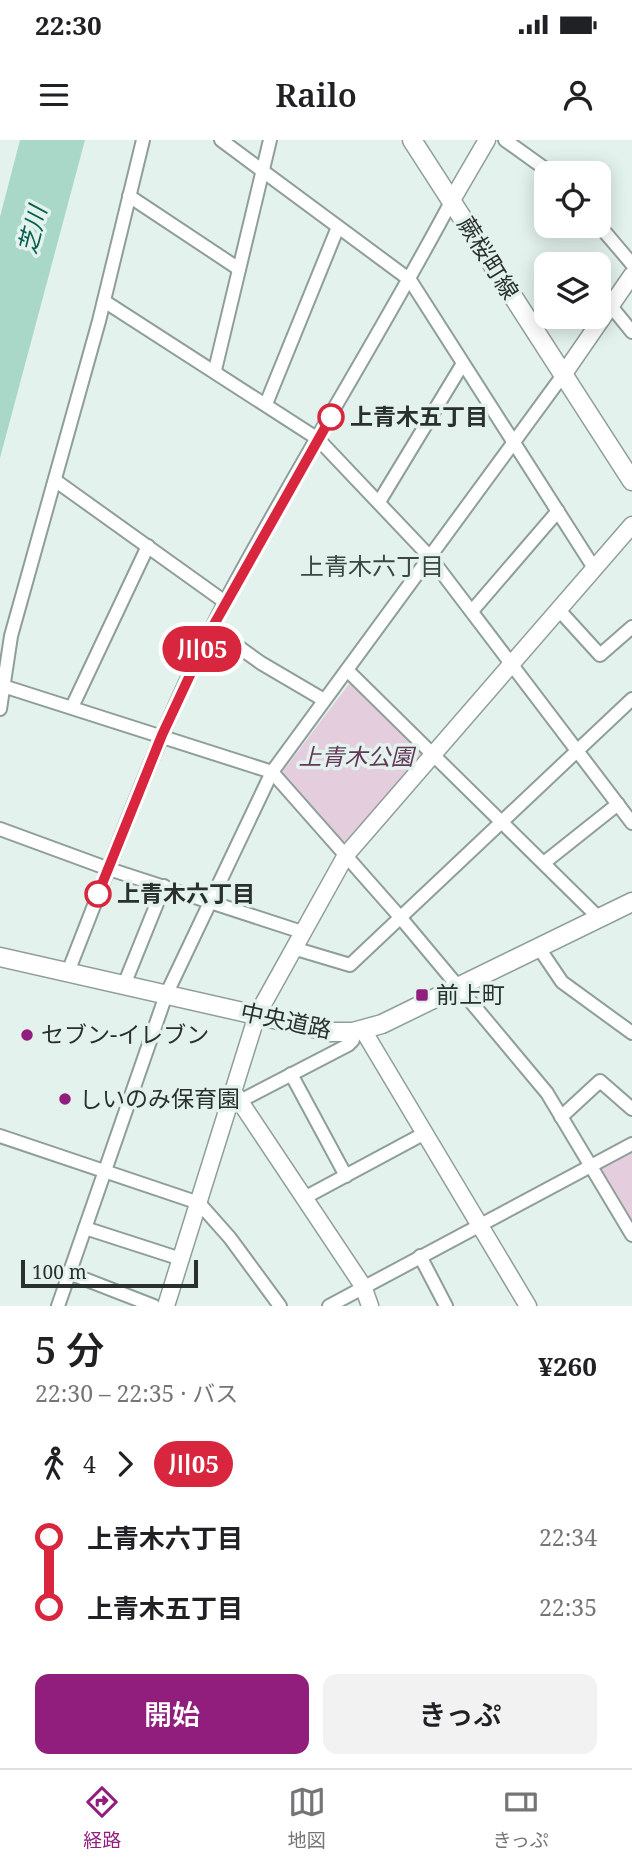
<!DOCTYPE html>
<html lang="ja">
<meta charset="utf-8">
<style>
:root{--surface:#fff;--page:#f2f2f2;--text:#202124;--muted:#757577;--line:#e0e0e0;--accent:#911d7d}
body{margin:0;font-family:"Noto Serif","Noto Sans JP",serif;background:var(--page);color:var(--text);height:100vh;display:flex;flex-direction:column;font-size:26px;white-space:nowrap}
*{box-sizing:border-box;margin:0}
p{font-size:23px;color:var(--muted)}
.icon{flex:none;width:38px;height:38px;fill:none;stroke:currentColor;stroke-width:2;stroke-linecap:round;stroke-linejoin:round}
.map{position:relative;height:1166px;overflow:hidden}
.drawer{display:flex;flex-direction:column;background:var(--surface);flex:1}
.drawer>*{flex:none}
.badge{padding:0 14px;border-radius:23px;font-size:24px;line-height:46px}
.tools{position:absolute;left:534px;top:21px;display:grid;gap:14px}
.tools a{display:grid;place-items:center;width:77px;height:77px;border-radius:14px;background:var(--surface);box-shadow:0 4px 18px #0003;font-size:35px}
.scale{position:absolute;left:21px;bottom:18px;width:177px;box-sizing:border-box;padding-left:7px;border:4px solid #2a302e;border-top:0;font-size:19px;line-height:24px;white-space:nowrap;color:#2a302e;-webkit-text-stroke:5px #e3f2ed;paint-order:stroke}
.map>.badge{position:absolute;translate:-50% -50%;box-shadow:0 0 0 4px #fff}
.legs{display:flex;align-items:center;gap:10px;height:77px;padding:0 35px;font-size:23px}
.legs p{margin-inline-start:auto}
.summary{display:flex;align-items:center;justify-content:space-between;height:119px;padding:0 35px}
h1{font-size:38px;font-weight:600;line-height:52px}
.primary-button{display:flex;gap:14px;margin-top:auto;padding:14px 35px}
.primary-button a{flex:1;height:80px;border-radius:14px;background:var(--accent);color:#fff;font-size:28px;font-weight:600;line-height:80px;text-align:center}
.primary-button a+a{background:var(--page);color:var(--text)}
ul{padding:0 35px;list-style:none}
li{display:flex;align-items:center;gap:24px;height:70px;font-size:26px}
li i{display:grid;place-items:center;width:10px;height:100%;margin:0 9px;background:currentColor}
li i::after{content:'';width:18px;height:18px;margin:-9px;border:5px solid;border-radius:50%;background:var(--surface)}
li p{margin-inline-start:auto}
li:first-child i{background:linear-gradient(#0000 50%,currentColor 0)}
li:last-child i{background:linear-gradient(currentColor 50%,#0000 0)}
.status{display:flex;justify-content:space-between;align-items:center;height:49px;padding:0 35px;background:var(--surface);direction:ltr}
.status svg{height:19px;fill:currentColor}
header{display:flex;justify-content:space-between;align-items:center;height:91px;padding:0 35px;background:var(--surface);font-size:32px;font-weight:600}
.menu{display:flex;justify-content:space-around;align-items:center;height:98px;border-top:2px solid var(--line);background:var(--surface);font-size:19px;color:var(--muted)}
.menu a{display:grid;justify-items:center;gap:4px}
.menu .active{color:var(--accent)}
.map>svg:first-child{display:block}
.green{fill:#e4cede}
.water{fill:#a9d8c8}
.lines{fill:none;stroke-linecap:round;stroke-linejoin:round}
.minor-casing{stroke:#909e99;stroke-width:16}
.tertiary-casing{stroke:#909e99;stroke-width:19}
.secondary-casing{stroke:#909e99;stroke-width:21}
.minor{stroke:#fff;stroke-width:12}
.tertiary{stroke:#fff;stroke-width:16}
.secondary{stroke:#fff;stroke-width:18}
.line-1-casing{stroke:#fff;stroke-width:16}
.line-1{stroke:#d7263d;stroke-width:10}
.stop-1-dot{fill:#fff;stroke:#d7263d;stroke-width:3.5}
.poi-dot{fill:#911d7d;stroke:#e3f2ed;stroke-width:2.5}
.labels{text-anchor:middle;stroke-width:7;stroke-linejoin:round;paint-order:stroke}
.street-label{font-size:23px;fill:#2a302e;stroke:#e3f2ed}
.stop-label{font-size:23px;font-weight:bold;fill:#2a302e;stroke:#e3f2ed;text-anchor:start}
.park-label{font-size:23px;font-style:italic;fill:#643659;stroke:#e3f2ed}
.poi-label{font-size:23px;fill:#2a302e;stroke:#e3f2ed;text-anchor:start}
.water-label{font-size:24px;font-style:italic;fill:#005e4b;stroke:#e3f2ed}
.neighbourhood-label{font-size:24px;fill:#3a4743;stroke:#e3f2ed}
</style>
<div class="status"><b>22:30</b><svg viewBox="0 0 49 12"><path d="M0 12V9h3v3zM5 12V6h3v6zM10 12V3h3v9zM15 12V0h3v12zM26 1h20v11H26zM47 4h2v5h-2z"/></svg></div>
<header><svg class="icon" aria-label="menu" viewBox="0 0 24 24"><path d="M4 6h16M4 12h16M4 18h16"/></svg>Railo<svg class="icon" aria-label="person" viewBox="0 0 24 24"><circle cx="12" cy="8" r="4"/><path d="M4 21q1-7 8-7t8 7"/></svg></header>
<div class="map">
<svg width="632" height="1166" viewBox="0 0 632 1166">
<rect width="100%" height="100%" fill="#e3f2ed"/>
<g class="green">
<path d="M349,544L355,546L420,610L421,618L348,702L339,700L284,637L283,631Z"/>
<path d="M632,1010V1086L598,1033L600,1028Z"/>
</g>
<path class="water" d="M20,0H85L0,318V77Z"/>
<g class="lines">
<g class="minor-casing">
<g id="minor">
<path d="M221,0L410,140L594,428"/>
<path d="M505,0L551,33"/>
<path d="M129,56L239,129"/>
<path d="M598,84L632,124"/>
<path d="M104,161L318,299L430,417L632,683"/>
<path d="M610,165L632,192"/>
<path d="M215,230L270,0"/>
<path d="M266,264L338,87"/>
<path d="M56,341L225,462"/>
<path d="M379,362L462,225"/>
<path d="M559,470L600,515L632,487"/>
<path d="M472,471L558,371"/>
<path d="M212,488L261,523L324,560"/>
<path d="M347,530L600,779"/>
<path d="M3,546L272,632L400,777L547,953L632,1095"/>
<path d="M72,567L148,406"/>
<path d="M0,569L11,496L99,181L143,0"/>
<path d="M0,689L109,729L302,792"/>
<path d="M545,722L618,664"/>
<path d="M293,808L350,825L632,559"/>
<path d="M539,808L562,842L632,893"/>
<path d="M68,832C117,708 163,580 225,462C297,326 380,196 452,60"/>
<path d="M124,845L164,746"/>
<path d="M291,934L346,1036"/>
<path d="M240,961L348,905L353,900V892"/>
<path d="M561,977L600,941L632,969"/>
<path d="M0,996L199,1063L230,1098L280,1166"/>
<path d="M304,1058L425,993"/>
<path d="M85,1088L181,1119"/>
<path d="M420,1116L446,1166"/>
<path d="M69,1133L154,1166"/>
<path d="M58,1166L166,855L272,632L563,235"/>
<path d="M329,1166L632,1004"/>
</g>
</g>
<g class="tertiary-casing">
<g id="tertiary">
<path d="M452,60L487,0"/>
<path d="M563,235L632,135"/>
<path d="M363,890L528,1166"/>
<path d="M233,951L363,1146L370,1166"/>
<path d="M166,1166L257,875L346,715L632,385"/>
</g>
</g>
<g class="secondary-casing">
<g id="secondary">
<path d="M412,0L632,341"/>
<path d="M0,817L331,892H353L382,884L632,762"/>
</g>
</g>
<use href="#minor" class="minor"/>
<use href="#tertiary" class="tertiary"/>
<use href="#secondary" class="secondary"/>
</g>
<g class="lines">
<g class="line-1-casing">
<path id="line-1" d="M98,754L162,595L212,488L331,277"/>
</g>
<use href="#line-1" class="line-1"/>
</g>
<g class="stop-1-dot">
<circle cx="331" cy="277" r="12"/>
<circle cx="98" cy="754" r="12"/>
</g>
<g class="poi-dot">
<rect x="415" y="848" width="14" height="14" rx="3.5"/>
<circle cx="27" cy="895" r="7"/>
<circle cx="65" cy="959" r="7"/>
</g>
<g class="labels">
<g class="street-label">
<text transform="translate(488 118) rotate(58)" y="8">蕨桜町線</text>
<text transform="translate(286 881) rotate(12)" y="8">中央道路</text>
</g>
<g class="stop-label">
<text x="350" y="285">上青木五丁目</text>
<text x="117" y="762">上青木六丁目</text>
</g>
<g class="park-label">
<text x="356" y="625">上青木公園</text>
</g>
<g class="poi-label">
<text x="436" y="863">前上町</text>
<text x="41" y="903">セブン-イレブン</text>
<text x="79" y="967">しいのみ保育園</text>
</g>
<g class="water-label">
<text transform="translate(33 90) rotate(-76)" y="8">芝川</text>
</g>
<g class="neighbourhood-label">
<text x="372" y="435">上青木六丁目</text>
</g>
</g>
</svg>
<div class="tools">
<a><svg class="icon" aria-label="locate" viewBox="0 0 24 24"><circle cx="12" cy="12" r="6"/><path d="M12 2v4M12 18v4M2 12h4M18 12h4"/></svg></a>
<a><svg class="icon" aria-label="layers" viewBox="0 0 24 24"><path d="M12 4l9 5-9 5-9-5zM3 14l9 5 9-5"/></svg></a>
</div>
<div class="scale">100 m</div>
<b class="badge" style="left:202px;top:509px;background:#d7263d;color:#fff">川05</b>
</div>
<section class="drawer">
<div class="summary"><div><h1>5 分</h1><p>22:30 – 22:35 · バス</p></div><b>¥260</b></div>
<div class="legs"><svg class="icon" aria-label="walk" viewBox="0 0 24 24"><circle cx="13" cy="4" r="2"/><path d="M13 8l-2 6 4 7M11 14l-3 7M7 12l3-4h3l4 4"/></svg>4<svg class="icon" aria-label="forward" viewBox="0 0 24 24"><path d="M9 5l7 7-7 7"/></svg><b class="badge" style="background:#d7263d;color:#fff">川05</b></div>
<ul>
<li><i style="color:#d7263d"></i><b>上青木六丁目</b><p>22:34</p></li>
<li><i style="color:#d7263d"></i><b>上青木五丁目</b><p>22:35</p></li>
</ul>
<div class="primary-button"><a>開始</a><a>きっぷ</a></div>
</section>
<nav class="menu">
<a class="active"><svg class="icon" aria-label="directions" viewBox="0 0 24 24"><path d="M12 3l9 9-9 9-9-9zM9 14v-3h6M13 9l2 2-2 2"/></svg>経路</a>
<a><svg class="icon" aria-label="map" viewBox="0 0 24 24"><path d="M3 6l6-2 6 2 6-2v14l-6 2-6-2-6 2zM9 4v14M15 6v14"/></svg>地図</a>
<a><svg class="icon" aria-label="tickets" viewBox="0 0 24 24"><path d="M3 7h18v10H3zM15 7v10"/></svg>きっぷ</a>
</nav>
